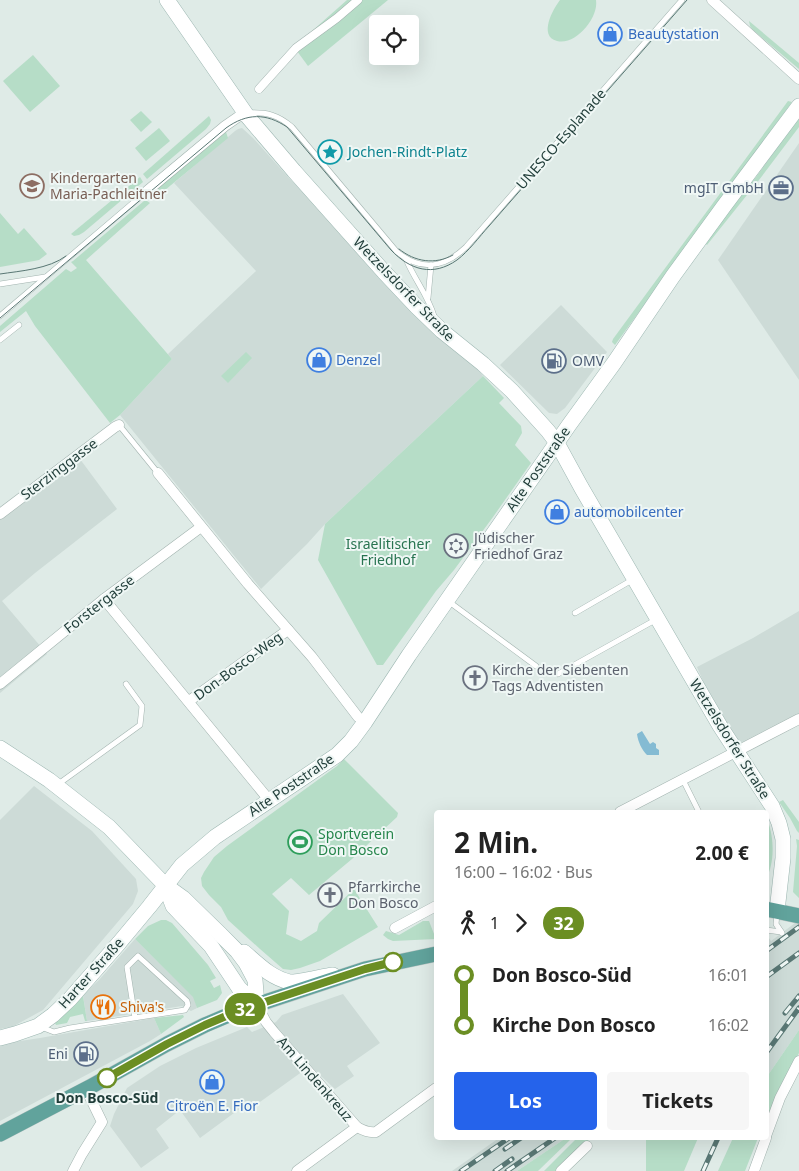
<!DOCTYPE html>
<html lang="de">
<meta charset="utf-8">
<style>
:root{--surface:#fff;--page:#f6f6f6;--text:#222;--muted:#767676;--accent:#2563eb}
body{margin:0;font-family:"Noto Sans",sans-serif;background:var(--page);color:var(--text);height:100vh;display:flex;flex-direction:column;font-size:19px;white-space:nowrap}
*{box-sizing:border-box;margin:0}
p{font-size:16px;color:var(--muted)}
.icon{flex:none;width:28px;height:28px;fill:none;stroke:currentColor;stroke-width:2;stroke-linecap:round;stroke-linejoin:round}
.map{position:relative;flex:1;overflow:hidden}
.drawer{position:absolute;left:434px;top:810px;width:335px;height:330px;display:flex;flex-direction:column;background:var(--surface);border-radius:5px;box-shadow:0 5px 20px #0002}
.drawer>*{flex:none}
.badge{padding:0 10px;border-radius:16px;font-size:18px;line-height:32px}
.tools{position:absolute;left:369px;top:15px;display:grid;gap:10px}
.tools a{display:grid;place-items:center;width:50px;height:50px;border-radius:5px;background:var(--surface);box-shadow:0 5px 20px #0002;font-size:25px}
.map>.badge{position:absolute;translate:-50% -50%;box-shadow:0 0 0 2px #fff}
.legs{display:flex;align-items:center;gap:8px;height:55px;padding:0 20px;font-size:16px}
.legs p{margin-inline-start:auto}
.head{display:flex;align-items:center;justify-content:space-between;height:85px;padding:0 20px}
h1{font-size:28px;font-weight:700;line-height:38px}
.primary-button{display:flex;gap:10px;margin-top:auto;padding:10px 20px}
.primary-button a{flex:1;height:58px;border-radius:5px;background:var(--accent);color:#fff;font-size:20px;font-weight:700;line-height:58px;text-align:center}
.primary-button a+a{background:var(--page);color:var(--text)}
ul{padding:0 20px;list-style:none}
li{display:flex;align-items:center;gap:18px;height:50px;font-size:19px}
li i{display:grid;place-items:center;width:8px;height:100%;margin:0 6px;background:currentColor}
li i::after{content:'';width:12px;height:12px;margin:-6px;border:4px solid;border-radius:50%;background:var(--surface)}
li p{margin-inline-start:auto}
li:first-child i{background:linear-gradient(#0000 50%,currentColor 0)}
li:last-child i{background:linear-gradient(currentColor 50%,#0000 0)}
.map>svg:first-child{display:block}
.built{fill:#cddbd7}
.green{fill:#b6ddc7}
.water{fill:#84bbd3}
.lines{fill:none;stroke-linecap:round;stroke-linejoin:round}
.service-casing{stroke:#a2b3af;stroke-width:6}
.pedestrian-casing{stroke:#a2b3af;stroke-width:9}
.minor-casing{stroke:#a2b3af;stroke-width:11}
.secondary-casing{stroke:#9db7b2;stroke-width:16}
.primary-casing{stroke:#c0c8c7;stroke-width:16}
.service{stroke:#fff;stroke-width:5}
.pedestrian{stroke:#fff;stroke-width:8}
.minor{stroke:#fff;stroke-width:10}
.secondary{stroke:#fff;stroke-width:15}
.primary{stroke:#61a39c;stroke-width:15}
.tram{stroke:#597774;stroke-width:1}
.rail-casing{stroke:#597774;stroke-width:5}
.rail{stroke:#eff7f5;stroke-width:3;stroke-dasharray:9;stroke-linecap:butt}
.line-1-casing{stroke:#fff;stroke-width:11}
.line-1{stroke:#6b8e23;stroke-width:8}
.stop-1-dot{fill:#fff;stroke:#6b8e23;stroke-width:2.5}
.labels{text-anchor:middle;stroke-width:4;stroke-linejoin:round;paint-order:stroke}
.shop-label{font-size:14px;fill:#366cbe;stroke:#eff7f5;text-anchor:start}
.street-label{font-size:14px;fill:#1f3c38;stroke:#eff7f5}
.culture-label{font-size:14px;fill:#0d838f;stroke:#eff7f5;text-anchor:start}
.education-label{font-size:14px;fill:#785e54;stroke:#eff7f5;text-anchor:start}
.service-label{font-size:14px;fill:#4e5e75;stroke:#eff7f5;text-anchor:end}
.worship-label{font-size:14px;fill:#5b616d;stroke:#eff7f5;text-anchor:start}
.park-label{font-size:14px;fill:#287451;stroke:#eff7f5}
.leisure-label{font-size:14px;fill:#27864d;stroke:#eff7f5;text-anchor:start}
.food-label{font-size:14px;fill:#c56008;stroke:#eff7f5;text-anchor:start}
.stop-label{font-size:14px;font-weight:bold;fill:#1f3c38;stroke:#eff7f5}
</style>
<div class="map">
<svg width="799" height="1171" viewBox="0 0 799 1171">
<rect width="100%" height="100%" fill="#dfebe7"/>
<g class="built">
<path d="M242,128L253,138L289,178L478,369L483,376L325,524L307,544L261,589L120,415L172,359L168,354L256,271L174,183L235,131L238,129Z"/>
<path d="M799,143V380L718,260Z"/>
<path d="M561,305L607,352L565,408L557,414L549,413L500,365Z"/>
<path d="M74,451L117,509L35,573L2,601L47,654L0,693V510Z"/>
<path d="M799,611V724L735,756L697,667L753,638Z"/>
<path d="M34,786L92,831L136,879L138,891L133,904L43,1010L12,1027L0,1029V820Z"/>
<path d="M799,920V1030L766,1078V934L771,941Z"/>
<path d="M135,939L194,997L197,1008L191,1011L182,1006L87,1021L83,995L99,980Z"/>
<path d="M343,994L380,1043L347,1066L354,1076L335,1089L310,1066L253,1107L249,1102L200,1138L180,1110L156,1129L169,1148L141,1168L110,1126L114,1114L127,1088L160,1066L196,1048L247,1027L252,1032L276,1022L282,1015Z"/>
<path d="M154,1018L161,1034L150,1041L0,1121V1044L40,1038Z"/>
<path d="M499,1138H566L517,1171H452Z"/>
</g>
<g class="green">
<path d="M347,0H388L308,66L294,47Z"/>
<path d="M560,0H596C599,18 575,46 557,41C538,36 553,9 560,0Z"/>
<path d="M749,21L799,63V69L753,30L750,26Z"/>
<path d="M33,55L60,86L30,112L3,81Z"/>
<path d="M788,101L792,102L615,345L612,342L613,339Z"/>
<path d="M141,111L152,122L141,132L130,120Z"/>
<path d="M209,116L211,120L210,124L206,129L147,179L143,174Z"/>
<path d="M799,118V127L759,180L707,245L706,244L720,220L756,177Z"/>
<path d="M159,128L170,141L146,161L135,148Z"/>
<path d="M226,132L228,138L159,195L157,191L158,188Z"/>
<path d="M140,177L143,182L84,232L79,235L74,236L71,234Z"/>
<path d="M144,201H147L150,203L86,260L172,359L120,415L110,423L35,326L26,311L0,332V326L66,269L71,272L77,268L71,262L73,261Z"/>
<path d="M0,213L18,234L24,228L47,254L39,260L34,261L0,267Z"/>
<path d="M246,352L252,358L228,383L221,376Z"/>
<path d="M483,376L504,398L499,403L521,426L522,433L515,445L531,463L493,517L454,570L436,591L383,665H377L318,560L325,524Z"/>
<path d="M344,759L398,813L397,817L352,859L309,895L291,878L272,894L289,911L286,934L301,941L317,931L319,923L354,889L378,927L320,961L300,968L291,970L283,969L260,949L228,920L221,907L209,895L202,886L201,878L204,872L214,857L227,846L337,766Z"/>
<path d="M783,800L799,822V833L797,831L790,818L779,802Z"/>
<path d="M768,821C774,839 775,862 766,879V822Z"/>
<path d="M796,839L799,840V898L793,892L797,846Z"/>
<path d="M161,920H166L172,923L208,965L216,978L210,981L214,988L220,985L222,993L217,1000L197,1008L193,997L135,939L148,926Z"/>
<path d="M423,921H429L436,939L393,941L388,939L383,935L386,931L399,935Z"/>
<path d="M83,996L87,1021H85L83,1014L70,1017L67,1023L56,1025L55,1023Z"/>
<path d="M183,1015L184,1017L161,1034L154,1018Z"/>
<path d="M799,1030V1053L766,1119V1078Z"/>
<path d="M566,1138H572L538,1171H517Z"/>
<path d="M577,1138H594L592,1139L591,1138L556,1171H544Z"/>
<path d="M646,1138H698L684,1171H646Z"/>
<path d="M733,1138H758L745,1171H718Z"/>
</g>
<path class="water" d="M642,731L650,744L653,742L656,744V748L659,750V755H647C642,750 638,742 637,734Z"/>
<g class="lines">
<g class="service-casing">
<g id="service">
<path d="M248,113C267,112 278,115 292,127L397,252C422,272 444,268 466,247L682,0"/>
<path d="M406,259C414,279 428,295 434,316"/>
<path d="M0,284L45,277"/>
<path d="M428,298L431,265"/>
<path d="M0,316L147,191L152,197"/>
<path d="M0,340L19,325"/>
<path d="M119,425L158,473"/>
<path d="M448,601L536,666"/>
<path d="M575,613L632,580"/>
<path d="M558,674L657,619"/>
<path d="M683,780L699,812"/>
<path d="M57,785L140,725L142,706L126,684"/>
<path d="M777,914L776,924L782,933"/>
<path d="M766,930L781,932"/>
<path d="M41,1027L54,1032L70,1028L185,1010L188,1005L187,1001L138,956L127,967L135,1018"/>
</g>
</g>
<g class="pedestrian-casing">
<path id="pedestrian" d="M259,89L296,48L337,18L358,0"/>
</g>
<g class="minor-casing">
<g id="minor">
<path d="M712,0L799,79"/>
<path d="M147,191L225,126L238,117L246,114"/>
<path d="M158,473L248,584L312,657L358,717L365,722"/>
<path d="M0,514L115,427L119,425"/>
<path d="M104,599L269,800"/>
<path d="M0,684L104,599L201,527"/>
<path d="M189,701L288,630"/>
<path d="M620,812L799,719"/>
<path d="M395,928L436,906"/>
<path d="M257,1005L266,1022L274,1032L357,1127C364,1131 369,1133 376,1132L436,1088"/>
<path d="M766,1136L780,1098L799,1061"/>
<path d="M73,1171L82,1154L102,1122L86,1089"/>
<path d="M297,1171L357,1127"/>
<path d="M561,1171L587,1146"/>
<path d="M754,1171L766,1138"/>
</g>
</g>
<g class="secondary-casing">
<g id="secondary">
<path d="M167,0L248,117L294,171L384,272L417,307L442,331L483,364L512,391L548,431L557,443L581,487L720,726L772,806L779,823L783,839V858L777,911"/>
<path d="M0,748L49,780L109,827L165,885L183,898L220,934L237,951L246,963L255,980L257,1005"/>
<path d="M165,885L173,906L211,946L239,988L257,1005"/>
<path d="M244,952C258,964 271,978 290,982C297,983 324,976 333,975"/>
<path d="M0,1038L15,1034L38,1026L53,1015L70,999L119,943L149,907L182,865L215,837L337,755L351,741L365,722L409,655L569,425L614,363L673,276L724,206L799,106"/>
</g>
</g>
<g class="primary-casing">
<g id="primary">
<path d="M766,909L799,916"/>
<path d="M0,1134L90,1087L167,1044L205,1025L238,1011L365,969L436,954"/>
</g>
</g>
<use href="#service" class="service"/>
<use href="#pedestrian" class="pedestrian"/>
<use href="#minor" class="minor"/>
<use href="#secondary" class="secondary"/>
<use href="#primary" class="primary"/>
<g class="tram">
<path d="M399,249C415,262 435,265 453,255"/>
<path d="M0,274C20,271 49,269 66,256"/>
<path d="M0,318L226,128C247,113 266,113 287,127L391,250C410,270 433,277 457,260C469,251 479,237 489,226L687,0"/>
</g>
<g class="rail-casing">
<g id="rail">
<path d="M766,951L799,927"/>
<path d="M766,977L799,953"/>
<path d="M785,1013L799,996"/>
<path d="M766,1053L799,1008"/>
<path d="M505,1149L521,1138"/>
<path d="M461,1171L509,1138"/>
<path d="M495,1171L512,1159"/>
<path d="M507,1171L555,1138"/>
<path d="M703,1171L718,1138"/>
</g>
</g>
<use href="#rail" class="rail"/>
</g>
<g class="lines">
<g class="line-1-casing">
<path id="line-1" d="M107,1078L167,1044L205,1025L238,1011L365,969L393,962"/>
</g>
<use href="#line-1" class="line-1"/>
</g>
<defs>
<g id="shop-ring" transform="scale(1.25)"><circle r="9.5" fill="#eff7f5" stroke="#3f7fe0" stroke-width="1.5"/><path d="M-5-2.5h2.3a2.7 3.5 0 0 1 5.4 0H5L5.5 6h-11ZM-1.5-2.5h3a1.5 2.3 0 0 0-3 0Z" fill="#3f7fe0"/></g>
<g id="sight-ring" transform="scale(1.25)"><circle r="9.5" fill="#eff7f5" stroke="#0f9aa8" stroke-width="1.5"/><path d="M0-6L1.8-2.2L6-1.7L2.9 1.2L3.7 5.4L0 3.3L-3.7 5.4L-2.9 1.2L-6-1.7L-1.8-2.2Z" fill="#0f9aa8"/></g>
<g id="school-ring" transform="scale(1.25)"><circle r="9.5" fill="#eff7f5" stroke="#8d6e63" stroke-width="1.5"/><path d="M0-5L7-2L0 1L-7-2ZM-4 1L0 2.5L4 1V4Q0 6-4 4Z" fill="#8d6e63"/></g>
<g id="office-ring" transform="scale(1.25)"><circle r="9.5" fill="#eff7f5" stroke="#5c6f8a" stroke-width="1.5"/><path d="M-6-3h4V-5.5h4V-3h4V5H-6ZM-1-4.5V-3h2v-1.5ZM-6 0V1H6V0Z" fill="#5c6f8a"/></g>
<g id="fuel-ring" transform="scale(1.25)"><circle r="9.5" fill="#eff7f5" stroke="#5c6f8a" stroke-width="1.5"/><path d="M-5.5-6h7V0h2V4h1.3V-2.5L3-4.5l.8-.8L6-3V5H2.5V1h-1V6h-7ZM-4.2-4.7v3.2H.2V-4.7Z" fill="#5c6f8a"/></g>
<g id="synagogue-ring" transform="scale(1.25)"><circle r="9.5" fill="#eff7f5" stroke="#6b7280" stroke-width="1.5"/><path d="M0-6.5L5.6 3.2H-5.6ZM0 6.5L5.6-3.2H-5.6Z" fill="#6b7280"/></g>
<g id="church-ring" transform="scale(1.25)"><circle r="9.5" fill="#eff7f5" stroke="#6b7280" stroke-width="1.5"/><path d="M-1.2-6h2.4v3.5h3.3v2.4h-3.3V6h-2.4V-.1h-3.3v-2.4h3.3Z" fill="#6b7280"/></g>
<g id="stadium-ring" transform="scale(1.25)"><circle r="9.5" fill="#eff7f5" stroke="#2e9e5b" stroke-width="1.5"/><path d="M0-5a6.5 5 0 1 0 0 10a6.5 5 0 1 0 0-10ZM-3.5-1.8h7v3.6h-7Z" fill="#2e9e5b"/></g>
<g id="restaurant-ring" transform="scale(1.25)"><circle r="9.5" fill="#eff7f5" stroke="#e8710a" stroke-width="1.5"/><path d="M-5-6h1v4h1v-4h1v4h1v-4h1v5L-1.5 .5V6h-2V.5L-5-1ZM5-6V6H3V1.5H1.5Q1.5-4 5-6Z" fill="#e8710a"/></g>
</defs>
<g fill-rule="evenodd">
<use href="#shop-ring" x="610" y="34"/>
<use href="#sight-ring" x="330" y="152"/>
<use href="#school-ring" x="32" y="186"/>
<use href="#office-ring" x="781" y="188"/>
<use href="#shop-ring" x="319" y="360"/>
<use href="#fuel-ring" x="554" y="361"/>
<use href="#shop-ring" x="557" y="512"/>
<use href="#synagogue-ring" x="456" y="546"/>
<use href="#church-ring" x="475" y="678"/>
<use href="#stadium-ring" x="300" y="842"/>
<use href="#church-ring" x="330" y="895"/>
<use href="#restaurant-ring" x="103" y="1007"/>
<use href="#fuel-ring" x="86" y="1054"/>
<use href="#shop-ring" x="212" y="1082"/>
</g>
<g class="stop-1-dot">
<circle cx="393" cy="962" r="9"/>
<circle cx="107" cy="1078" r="9"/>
</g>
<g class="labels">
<g class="shop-label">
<text x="628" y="39">Beautystation</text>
<text x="336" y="365">Denzel</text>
<text x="574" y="517">automobilcenter</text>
<text x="212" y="1111" text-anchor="middle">Citroën E. Fior</text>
</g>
<g class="street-label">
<text transform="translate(561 139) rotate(-49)" y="5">UNESCO-Esplanade</text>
<text transform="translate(404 289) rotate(46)" y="5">Wetzelsdorfer Straße</text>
<text transform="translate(59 469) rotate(-37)" y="5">Sterzinggasse</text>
<text transform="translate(538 469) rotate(-55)" y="5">Alte Poststraße</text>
<text transform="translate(99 604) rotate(-38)" y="5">Forstergasse</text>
<text transform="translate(238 666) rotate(-36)" y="5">Don-Bosco-Weg</text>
<text transform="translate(730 739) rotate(58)" y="5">Wetzelsdorfer Straße</text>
<text transform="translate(291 785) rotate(-34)" y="5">Alte Poststraße</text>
<text transform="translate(91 973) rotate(-48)" y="5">Harter Straße</text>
<text transform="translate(315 1079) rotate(49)" y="5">Am Lindenkreuz</text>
</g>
<g class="culture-label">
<text x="348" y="157">Jochen-Rindt-Platz</text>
</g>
<g class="education-label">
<text x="50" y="183">Kindergarten<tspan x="50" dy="16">Maria-Pachleitner</tspan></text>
</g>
<g class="service-label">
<text x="764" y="193">mgIT GmbH</text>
<text x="572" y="366" text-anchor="start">OMV</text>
<text x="68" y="1059">Eni</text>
</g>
<g class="worship-label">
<text x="474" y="543">Jüdischer<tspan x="474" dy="16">Friedhof Graz</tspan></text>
<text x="492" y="675">Kirche der Siebenten<tspan x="492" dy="16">Tags Adventisten</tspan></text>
<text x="348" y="892">Pfarrkirche<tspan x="348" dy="16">Don Bosco</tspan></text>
</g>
<g class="park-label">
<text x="388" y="549">Israelitischer<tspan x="388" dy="16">Friedhof</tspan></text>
</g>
<g class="leisure-label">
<text x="318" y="839">Sportverein<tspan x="318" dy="16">Don Bosco</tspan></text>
</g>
<g class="food-label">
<text x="120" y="1012">Shiva's</text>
</g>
<g class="stop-label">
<text x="107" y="1103">Don Bosco-Süd</text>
</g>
</g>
</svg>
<div class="tools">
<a><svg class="icon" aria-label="locate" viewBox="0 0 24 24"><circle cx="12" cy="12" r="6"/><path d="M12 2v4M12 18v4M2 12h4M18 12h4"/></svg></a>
</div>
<b class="badge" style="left:245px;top:1009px;background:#6b8e23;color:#fff">32</b>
<section class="drawer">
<div class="head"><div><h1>2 Min.</h1><p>16:00 – 16:02 · Bus</p></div><b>2.00 €</b></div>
<div class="legs"><svg class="icon" aria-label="walk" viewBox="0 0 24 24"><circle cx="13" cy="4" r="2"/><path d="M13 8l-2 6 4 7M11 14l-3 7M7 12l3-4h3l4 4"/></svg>1<svg class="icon" aria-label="forward" viewBox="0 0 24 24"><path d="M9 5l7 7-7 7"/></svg><b class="badge" style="background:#6b8e23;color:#fff">32</b></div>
<ul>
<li><i style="color:#6b8e23"></i><b>Don Bosco-Süd</b><p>16:01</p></li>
<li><i style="color:#6b8e23"></i><b>Kirche Don Bosco</b><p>16:02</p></li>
</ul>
<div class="primary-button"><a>Los</a><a>Tickets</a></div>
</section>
</div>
